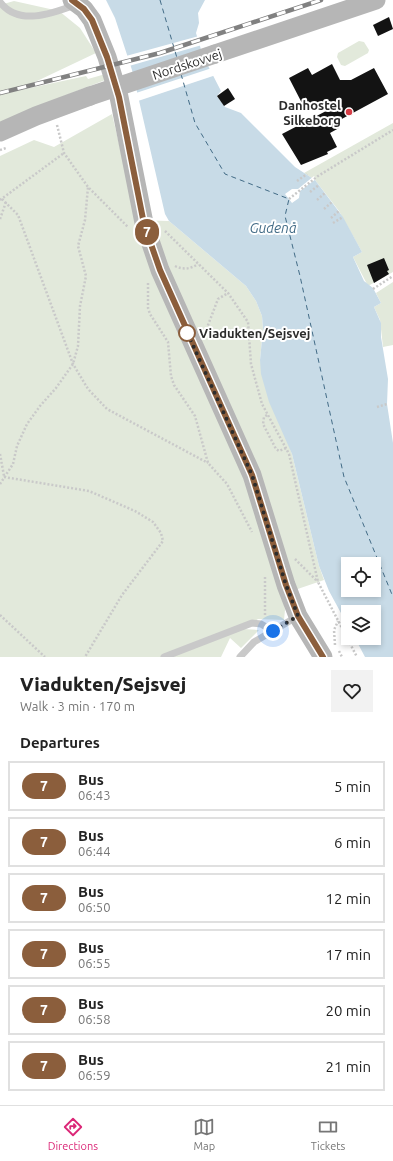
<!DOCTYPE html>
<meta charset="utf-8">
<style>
:root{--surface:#fff;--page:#f2f2f2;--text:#222;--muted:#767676;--line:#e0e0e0;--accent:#db2777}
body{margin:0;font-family:Ubuntu,sans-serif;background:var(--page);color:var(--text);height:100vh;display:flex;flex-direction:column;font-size:15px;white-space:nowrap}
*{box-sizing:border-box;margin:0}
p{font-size:13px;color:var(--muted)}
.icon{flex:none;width:22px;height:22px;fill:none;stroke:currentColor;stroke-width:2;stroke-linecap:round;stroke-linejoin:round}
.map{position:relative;height:657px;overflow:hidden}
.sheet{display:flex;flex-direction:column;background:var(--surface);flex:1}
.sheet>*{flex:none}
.badge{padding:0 8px;border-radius:13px;font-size:14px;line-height:26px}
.controls{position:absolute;left:341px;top:557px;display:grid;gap:8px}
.controls a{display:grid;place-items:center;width:40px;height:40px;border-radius:0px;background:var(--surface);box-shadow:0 2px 6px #0003;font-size:20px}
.you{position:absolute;width:20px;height:20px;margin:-10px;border:3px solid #fff;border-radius:50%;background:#1a73e8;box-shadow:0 0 0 6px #1a73e833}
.map>.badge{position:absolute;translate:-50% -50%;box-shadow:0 0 0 2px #fff}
h2{padding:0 20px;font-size:15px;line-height:36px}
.round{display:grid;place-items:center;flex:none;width:42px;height:42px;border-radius:0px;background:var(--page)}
.overview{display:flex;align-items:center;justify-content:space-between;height:68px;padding:0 20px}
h1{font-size:19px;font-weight:800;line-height:30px}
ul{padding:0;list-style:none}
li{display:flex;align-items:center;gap:12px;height:50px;margin:0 8px 6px;padding:0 12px;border:2px solid var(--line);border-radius:0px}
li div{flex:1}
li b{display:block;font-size:15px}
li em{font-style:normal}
li .badge{min-width:44px;font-weight:700;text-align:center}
.dock{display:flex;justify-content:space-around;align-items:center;height:56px;border-top:1px solid var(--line);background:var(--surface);font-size:11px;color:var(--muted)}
.dock a{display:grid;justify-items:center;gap:2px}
.dock .active{color:var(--accent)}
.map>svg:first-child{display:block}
.green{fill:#e2e9db}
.water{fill:#c8dbe7;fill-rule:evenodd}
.pier{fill:#fff}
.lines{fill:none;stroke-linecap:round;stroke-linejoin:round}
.ferry{stroke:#426b86;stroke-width:1;stroke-dasharray:5 4;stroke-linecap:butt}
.building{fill:#131313}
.path{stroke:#c9c9c9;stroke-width:2.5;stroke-dasharray:2 2;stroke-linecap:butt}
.lane{stroke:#c9c9c9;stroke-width:7}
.secondary{stroke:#b6b6b6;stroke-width:19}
.rail-casing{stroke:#818181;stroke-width:4.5}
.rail{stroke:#fff;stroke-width:3;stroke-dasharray:9;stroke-linecap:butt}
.secondary-bridge{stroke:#b6b6b6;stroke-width:19}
.line-casing{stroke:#fff;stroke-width:9}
.line{stroke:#8b5e3c;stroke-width:6}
.walk{stroke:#2c2c2c;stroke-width:4;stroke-dasharray:0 7.2}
.poi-dot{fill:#d53d46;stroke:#fff;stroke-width:1.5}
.stop-dot{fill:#fff;stroke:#8b5e3c;stroke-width:2}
.labels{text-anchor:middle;stroke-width:4;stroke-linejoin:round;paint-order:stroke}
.street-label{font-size:13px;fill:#2c2c2c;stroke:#fff}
.poi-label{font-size:13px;font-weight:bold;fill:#2c2c2c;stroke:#fff;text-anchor:end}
.stop-label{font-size:13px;font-weight:bold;fill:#2c2c2c;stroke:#fff;text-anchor:start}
.water-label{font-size:14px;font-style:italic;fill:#426b86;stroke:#fff}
</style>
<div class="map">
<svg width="393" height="657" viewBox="0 0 393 657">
<rect width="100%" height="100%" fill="#fff"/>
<g class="green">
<path d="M14,1L59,11L80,28L96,53L16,91L86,76L88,79L109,73L108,79L30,109L0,123V5Z"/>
<path d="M359,41L364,42L369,50L368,53L345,66L341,65L337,57L338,53Z"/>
<path d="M112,114L137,220L169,221L246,286L256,301L262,316L263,329L260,360L292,454L319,566L324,580L283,594L285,610L284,620L258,619L243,629L259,630L241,648L230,638L221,657H0V156L34,140L54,147Z"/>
<path d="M393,123V272L368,286L353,257L362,252L339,211L315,180L304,173Z"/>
<path d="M393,282V345L383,347L380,320L374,307L381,303L376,293Z"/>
</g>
<path class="water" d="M106,0H205L198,13L199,23L196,33L203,56L221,91L217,96L225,107L241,113L295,167L315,180L343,217L362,252L353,257L364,281L373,288L381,303L374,307L381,323V337L388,379L387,404L393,443V657H365L355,638H374V612H348V626L329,591L319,566L292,454L269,402L261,374L260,360L263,329L262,316L256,301L246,286L169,221L165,214L132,70L115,18ZM348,564H374V590H348Z"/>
<g class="pier">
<path d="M199,36L202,45L129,66L126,56Z"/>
<path d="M212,68L216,75L138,101L136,93Z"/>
<path d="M314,176L316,179L300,191L299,198L292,203L285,194L292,189H298Z"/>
</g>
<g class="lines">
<g class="ferry">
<path d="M160,0L177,58"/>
<path d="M181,74L195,123L225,174L289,199L285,216L300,276L344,477L393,597"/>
</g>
</g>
<g class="building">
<path d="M389,17L393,29L378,36L373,25Z"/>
<path d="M332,64L340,80H351L374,68L388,94L338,121L339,128L330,133L337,147L327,152L328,154L301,165L282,134L328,110L305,109L289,78L308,68L312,75Z"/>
<path d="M228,88L235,99L224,106L217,96Z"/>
<path d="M384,258L389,270L387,271L389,274L374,283L367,265Z"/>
</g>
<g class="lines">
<g class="path">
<path d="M57,125L64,153L88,187L128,227"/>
<path d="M0,150L6,148"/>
<path d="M297,181L307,174"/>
<path d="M310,192L319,185"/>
<path d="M2,199L18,215L73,364L88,389L107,409L208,463"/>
<path d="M289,199L318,176L393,130"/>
<path d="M0,200L64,153"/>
<path d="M317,200L325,193"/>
<path d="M324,209L332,202"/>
<path d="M331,218L339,211"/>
<path d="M0,219L6,202"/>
<path d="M333,223L343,217"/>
<path d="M165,231L228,293L248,322L251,364L262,404L289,454L318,582L357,657"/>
<path d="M175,266C183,270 191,269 198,264"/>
<path d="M148,283V308L150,314L168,342L171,376L174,385L195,416L208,463L227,484L252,532"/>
<path d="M373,289L393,276"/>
<path d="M205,333L218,299L228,293"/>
<path d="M206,335L236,329L240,337L249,338"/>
<path d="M377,407L387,404"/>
<path d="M267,415L264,417L263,424L276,449L279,451L286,448"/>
<path d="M0,454L4,476"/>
<path d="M4,477L89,491L135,511L153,522L161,533L163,541L122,595L85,657"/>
<path d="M0,484L13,464L17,446L27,424L40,406L56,388L73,364L78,346L80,306L86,276L78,246L85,220L88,187"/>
<path d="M295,559L318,582"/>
<path d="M0,615L45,657"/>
<path d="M265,615V576"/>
<path d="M335,645L334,630L338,621"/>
<path d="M339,651L342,657"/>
</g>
<g class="lane">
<path d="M0,2C18,26 51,14 75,5"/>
<path d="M164,657L252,623L261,624L273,631"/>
<path d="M240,657L254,642L298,616"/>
</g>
<g class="secondary">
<path d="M72,0L84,9L92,20L107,57L119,97L144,223L160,270L252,475L286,585L298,616L323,657"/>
<path d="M215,54L376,0"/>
<path d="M0,132L36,116L90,96"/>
</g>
<g class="rail-casing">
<path id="rail" d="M0,93L160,53L321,0"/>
</g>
<use href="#rail" class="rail"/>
<path class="secondary-bridge" d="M90,96L215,54"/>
</g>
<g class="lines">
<g class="line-casing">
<path id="line" d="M72,0L84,9L92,20L107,57L119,97L144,224L160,270L252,475L286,585L298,616L323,657"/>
</g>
<use href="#line" class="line"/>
<path class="walk" d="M187,333L186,330L252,475L286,585L298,616L273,631"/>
</g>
<circle class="poi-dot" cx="349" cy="112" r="4"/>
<circle class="stop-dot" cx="187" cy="333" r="8"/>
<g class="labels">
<g class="street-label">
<text transform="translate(187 64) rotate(-18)" y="5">Nordskovvej</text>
</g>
<g class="poi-label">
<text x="341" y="110">Danhostel<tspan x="341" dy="15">Silkeborg</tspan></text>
</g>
<g class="stop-label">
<text x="199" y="338">Viadukten/Sejsvej</text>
</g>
<g class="water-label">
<text x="273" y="233">Gudenå</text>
</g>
</g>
</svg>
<div class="controls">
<a><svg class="icon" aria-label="locate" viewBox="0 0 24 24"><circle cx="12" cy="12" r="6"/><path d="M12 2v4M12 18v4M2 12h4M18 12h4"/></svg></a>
<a><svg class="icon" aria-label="layers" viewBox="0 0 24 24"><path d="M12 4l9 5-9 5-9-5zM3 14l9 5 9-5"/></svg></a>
</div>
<div class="you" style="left:273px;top:631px"></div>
<b class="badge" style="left:147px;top:232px;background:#8b5e3c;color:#fff">7</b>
</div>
<section class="sheet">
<div class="overview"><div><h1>Viadukten/Sejsvej</h1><p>Walk · 3 min · 170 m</p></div><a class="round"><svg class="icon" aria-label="heart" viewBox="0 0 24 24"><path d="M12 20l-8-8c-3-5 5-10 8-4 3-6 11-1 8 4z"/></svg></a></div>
<h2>Departures</h2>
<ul>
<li><span class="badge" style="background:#8b5e3c;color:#fff">7</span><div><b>Bus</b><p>06:43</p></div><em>5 min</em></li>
<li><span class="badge" style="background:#8b5e3c;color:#fff">7</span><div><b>Bus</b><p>06:44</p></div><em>6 min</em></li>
<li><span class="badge" style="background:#8b5e3c;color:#fff">7</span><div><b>Bus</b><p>06:50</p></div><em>12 min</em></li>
<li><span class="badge" style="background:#8b5e3c;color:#fff">7</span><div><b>Bus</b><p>06:55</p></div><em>17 min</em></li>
<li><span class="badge" style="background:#8b5e3c;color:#fff">7</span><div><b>Bus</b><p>06:58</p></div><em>20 min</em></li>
<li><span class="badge" style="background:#8b5e3c;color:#fff">7</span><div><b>Bus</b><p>06:59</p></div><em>21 min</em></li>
</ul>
</section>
<nav class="dock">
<a class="active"><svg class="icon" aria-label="directions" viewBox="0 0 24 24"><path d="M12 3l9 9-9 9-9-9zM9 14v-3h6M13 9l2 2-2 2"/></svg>Directions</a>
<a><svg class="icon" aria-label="map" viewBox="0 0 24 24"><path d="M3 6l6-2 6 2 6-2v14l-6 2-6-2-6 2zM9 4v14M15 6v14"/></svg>Map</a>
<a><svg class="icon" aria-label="tickets" viewBox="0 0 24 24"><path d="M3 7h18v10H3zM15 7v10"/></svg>Tickets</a>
</nav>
